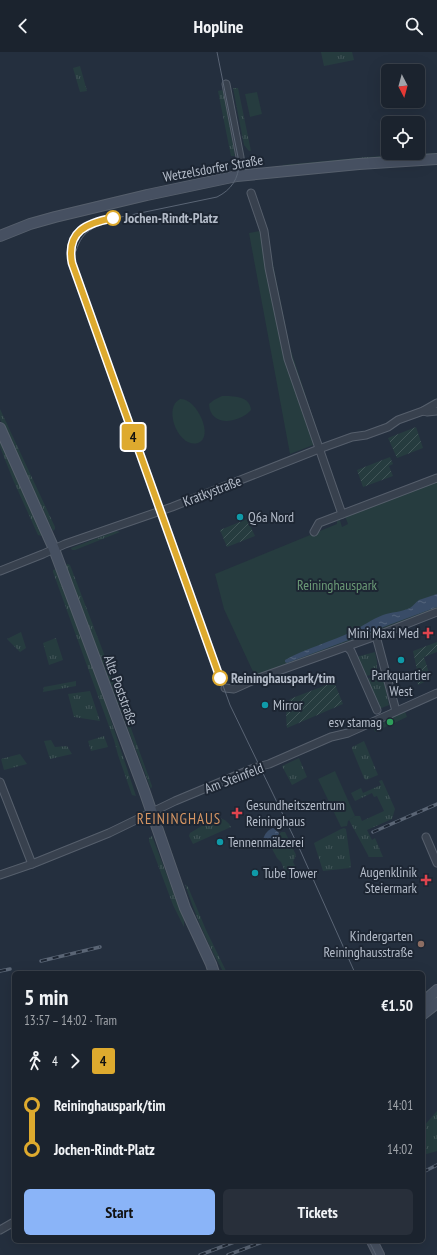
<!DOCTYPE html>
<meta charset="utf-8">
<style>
:root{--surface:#1b232e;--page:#282f3a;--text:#f1f3f6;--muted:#a0a4aa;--line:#39404a;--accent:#8ab4f8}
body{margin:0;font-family:"PT Sans Narrow",sans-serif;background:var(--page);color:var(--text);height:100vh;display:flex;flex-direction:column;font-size:15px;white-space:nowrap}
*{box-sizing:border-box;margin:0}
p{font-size:13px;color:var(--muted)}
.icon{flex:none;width:22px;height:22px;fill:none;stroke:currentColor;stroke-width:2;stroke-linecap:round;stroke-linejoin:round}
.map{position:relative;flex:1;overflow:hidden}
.details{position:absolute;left:12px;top:919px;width:413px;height:272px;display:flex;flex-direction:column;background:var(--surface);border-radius:6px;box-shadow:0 4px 16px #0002,0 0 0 1px var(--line)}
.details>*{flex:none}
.badge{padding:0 8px;border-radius:3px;font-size:14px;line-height:26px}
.needle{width:26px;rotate:174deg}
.fabs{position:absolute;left:381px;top:12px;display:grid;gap:8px}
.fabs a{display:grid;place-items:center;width:44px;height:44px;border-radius:6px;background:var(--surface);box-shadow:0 4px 16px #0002,0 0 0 1px var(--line);font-size:20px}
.map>.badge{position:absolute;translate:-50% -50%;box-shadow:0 0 0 2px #fff}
.legs{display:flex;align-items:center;gap:6px;height:44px;padding:0 12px;font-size:13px}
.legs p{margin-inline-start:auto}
.overview{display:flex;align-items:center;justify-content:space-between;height:68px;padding:0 12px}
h1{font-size:22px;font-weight:700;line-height:30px}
.cta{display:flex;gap:8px;margin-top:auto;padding:8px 12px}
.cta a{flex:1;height:46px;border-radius:6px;background:var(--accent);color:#111;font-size:16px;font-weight:700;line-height:46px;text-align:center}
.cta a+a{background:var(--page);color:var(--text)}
ul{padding:0 12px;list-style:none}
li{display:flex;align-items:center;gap:14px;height:44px;font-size:15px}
li i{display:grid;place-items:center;width:6px;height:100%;margin:0 5px;background:currentColor}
li i::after{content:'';width:10px;height:10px;margin:-5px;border:3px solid;border-radius:50%;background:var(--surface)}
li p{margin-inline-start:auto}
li:first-child i{background:linear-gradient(#0000 50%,currentColor 0)}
li:last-child i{background:linear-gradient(currentColor 50%,#0000 0)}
header{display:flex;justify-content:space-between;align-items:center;height:52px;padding:0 12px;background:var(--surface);font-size:18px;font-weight:700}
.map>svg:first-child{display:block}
.grass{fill:url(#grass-tufts)}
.park{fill:#263c3f}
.garden{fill:url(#garden-furrows)}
.water{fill:url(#water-ripples)}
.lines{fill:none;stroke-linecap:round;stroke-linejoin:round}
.street-casing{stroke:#565f6c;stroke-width:9}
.secondary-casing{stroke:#565f6c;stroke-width:12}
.street{stroke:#38414e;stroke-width:7}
.secondary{stroke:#465061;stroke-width:10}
.tram{stroke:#5a6575;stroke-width:1}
.rail-casing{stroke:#5a6575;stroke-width:3.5}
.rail{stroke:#1d2633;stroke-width:2;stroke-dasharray:6;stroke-linecap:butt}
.line-1-casing{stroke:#fff;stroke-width:9}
.line-1{stroke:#deaa2e;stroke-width:6}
.stop-1-dot{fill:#fff;stroke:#deaa2e;stroke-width:2}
.culture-dot{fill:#0f9aa8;stroke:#1d2633;stroke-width:1.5}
.health-dot{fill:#e0444e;stroke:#1d2633;stroke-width:1.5}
.leisure-dot{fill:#2e9e5b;stroke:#1d2633;stroke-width:1.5}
.education-dot{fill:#8d6e63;stroke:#1d2633;stroke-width:1.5}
.labels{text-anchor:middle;stroke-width:4;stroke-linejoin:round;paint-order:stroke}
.street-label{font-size:14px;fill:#b4bcc9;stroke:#1d2633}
.stop-label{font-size:14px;font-weight:bold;fill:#b4bcc9;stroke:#1d2633;text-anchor:start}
.poi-label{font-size:14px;fill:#b4bcc9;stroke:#1d2633;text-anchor:start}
.park-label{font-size:14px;fill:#6b9a76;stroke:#1d2633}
.neighbourhood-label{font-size:15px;letter-spacing:1px;fill:#d59563;stroke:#1d2633}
</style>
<header><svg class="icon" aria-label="back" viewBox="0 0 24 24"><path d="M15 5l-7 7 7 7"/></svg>Hopline<svg class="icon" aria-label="search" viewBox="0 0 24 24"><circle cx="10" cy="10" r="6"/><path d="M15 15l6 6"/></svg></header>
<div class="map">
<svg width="437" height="1203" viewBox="0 0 437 1203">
<defs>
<pattern id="grass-tufts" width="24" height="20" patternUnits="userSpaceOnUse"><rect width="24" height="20" fill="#263c3f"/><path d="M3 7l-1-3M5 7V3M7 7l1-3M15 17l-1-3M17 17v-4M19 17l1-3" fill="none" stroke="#435659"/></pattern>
<pattern id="garden-furrows" width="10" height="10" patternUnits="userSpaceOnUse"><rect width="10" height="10" fill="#263c3f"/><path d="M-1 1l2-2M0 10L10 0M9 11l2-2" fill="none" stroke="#435659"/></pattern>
<pattern id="water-ripples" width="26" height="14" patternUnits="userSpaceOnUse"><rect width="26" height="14" fill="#394c67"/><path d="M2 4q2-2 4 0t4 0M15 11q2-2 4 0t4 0" fill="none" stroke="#53647b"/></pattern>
</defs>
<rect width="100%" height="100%" fill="#242f3e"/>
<g class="grass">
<path d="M321,0H352L354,8L324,14Z"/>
<path d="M80,14L87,39L80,40L73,16Z"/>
<path d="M233,36H238L251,99H249L244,93Z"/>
<path d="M222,38L224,41L235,104H231L218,39Z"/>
<path d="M437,101V104L289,114H283V113L367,105Z"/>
<path d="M0,357L55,475V477L53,479L0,367Z"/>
<path d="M0,385L18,429L43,484L38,483L14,430L0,395Z"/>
<path d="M116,479L120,480L75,498H72L71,496Z"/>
<path d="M68,512L70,513L104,602L152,734L151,737L65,513Z"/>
<path d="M56,517L105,650L136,744L132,743L118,703L114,688L53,520V518Z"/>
<path d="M21,580L26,596L20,600L7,587Z"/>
<path d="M56,586L63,608L49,613L43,591Z"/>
<path d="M375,600L377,610V622L365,624L356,605Z"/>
<path d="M378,624L384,629L389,653L379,657L366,627Z"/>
<path d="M76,629V634L43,640L44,635Z"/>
<path d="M90,639L100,669L74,665L68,642Z"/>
<path d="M104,684L108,695L91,699L88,689Z"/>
<path d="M51,688L55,695L67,694L72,702L50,707L44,689Z"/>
<path d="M364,689L378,723L366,728L364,726L352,697V695Z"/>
<path d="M20,702L27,712L4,718L1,707Z"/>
<path d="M299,706L307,725L292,733L282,714Z"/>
<path d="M382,728L395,757L392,767L367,778L372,788L375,786L383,805H369L349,768L355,764H360L362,769L384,759L377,744L374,745L372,741L355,749L351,741L361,736L363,741L381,733L379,729Z"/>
<path d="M215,766C221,765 228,769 231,775L193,792L189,784L190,781Z"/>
<path d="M344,776L346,777L351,813L350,816L323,819L314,791L341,777Z"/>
<path d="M281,780H285L286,782L296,803L293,810L297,817L289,821L284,817L281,810L277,806L270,793L275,790Z"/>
<path d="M152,784L184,868V875L173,853L149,789V786Z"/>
<path d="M185,832L188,835L206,878L227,921H224C208,893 195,863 185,832Z"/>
<path d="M437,1059V1099L423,1103V1075Z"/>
</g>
<g class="park">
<path d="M257,40L262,62L250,65L245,42Z"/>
<path d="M266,178L290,296L321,390L290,402L249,181Z"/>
<path d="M222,344C234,344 250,344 251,358C240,371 210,376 209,352L214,348Z"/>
<path d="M180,347C196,345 215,385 198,391C179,397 162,356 180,347Z"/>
<path d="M437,429V556L255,624L224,557L215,522L337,472V469L340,468L342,475L348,472L345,464Z"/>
<path d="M405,659L407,665L375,680L373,675Z"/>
<path d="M335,719L355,764L348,769L347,774L341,775L318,727Z"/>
</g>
<g class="garden">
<path d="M416,375L423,396L397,406L388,386Z"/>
<path d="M390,405L393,412L389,414L393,424L363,435L357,418Z"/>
<path d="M247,467L255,484L227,495L220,478Z"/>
<path d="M437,590V600L424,605L431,627L418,633L415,619L417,618L413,599Z"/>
<path d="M334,630L343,652L287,676C286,667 285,654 290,647Z"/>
</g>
<g class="water">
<path d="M437,542V555L287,611L285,610V608C306,596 331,590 353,579C363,574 372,567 383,563C391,560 402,560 410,556C413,554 416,550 419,548C425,546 431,544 437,542Z"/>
<path d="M273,776L278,780L279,781C276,790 272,797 263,790C263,784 267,778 273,776Z"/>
</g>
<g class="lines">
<g class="street-casing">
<g id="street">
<path d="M226,32L240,105L241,117L240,124"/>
<path d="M251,141L264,179L269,216L288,307L342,462"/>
<path d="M423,359L427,360L437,359"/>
<path d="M314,480L319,471L437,426"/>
<path d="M0,519L43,502L65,492L172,455L319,397L352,385L366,383L388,375L398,368L423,359L437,351"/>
<path d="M376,584L396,659"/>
<path d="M347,595L351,599L377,658"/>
<path d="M225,636L234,637L256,627L376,584L437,560"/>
<path d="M0,730L32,812"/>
<path d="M426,785L437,811"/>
<path d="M0,823L32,812L109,781L175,749L254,716L269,712L331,685L348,681L437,641"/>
<path d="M0,1178L14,1170"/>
</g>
</g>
<g class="secondary-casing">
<g id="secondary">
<path d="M0,184L30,172L55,165L147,143L237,124L359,112L437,107"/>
<path d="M0,376L54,497L144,738L185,856L211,912L214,921"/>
<path d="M423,950L437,938"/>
<path d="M423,962L437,951"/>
<path d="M372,1189L379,1203"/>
</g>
</g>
<use href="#street" class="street"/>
<use href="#secondary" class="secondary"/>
<g class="tram">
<path d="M217,0L239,110C239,127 231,138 217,145L92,171C60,186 73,214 81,240L230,653L301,800L355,921"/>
<path d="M76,199C79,189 84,181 92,177"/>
<path d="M369,1189L376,1203"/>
</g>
<g class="rail-casing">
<g id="rail">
<path d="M373,780L437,752"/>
<path d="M41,909L100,895"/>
<path d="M0,919L10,917"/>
<path d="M423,1120L437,1113"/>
<path d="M200,1203L237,1189"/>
<path d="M228,1203L265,1189"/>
</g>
</g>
<use href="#rail" class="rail"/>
</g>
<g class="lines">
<g class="line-1-casing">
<path id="line-1" d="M113,166C87,171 66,179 72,211L220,626"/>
</g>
<use href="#line-1" class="line-1"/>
</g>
<g class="stop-1-dot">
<circle cx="113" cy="166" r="7"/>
<circle cx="220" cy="626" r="7"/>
</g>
<g class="culture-dot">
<circle cx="240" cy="465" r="4"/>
<circle cx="401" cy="608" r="4"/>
<circle cx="265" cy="653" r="4"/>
<circle cx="220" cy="790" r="4"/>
<circle cx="255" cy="821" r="4"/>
</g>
<g class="health-dot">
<path d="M426 575h4v4h4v4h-4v4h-4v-4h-4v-4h4z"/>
<path d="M235 755h4v4h4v4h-4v4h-4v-4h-4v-4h4z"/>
<path d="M424 822h4v4h4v4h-4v4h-4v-4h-4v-4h4z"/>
</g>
<circle class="leisure-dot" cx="390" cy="670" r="4"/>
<circle class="education-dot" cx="421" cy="892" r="4"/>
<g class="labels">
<g class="street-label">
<text transform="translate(213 116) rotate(-10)" y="5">Wetzelsdorfer Straße</text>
<text transform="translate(212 439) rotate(-21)" y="5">Kratkystraße</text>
<text transform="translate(121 638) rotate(70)" y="5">Alte Poststraße</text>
<text transform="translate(234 726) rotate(-21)" y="5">Am Steinfeld</text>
</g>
<g class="stop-label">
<text x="124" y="171">Jochen-Rindt-Platz</text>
<text x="231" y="631">Reininghauspark/tim</text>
</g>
<g class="poi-label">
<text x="248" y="470">Q6a Nord</text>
<text x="419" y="586" text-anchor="end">Mini Maxi Med</text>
<text x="401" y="628" text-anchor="middle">Parkquartier<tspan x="401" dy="16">West</tspan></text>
<text x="273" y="658">Mirror</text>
<text x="382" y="675" text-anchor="end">esv stamag</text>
<text x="246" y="758">Gesundheitszentrum<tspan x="246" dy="16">Reininghaus</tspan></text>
<text x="228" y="795">Tennenmälzerei</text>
<text x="417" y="825" text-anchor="end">Augenklinik<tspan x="417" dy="16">Steiermark</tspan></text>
<text x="263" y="826">Tube Tower</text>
<text x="413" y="889" text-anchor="end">Kindergarten<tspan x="413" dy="16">Reininghausstraße</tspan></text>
</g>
<g class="park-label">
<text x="337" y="538">Reininghauspark</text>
</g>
<g class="neighbourhood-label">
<text x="179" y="772">REININGHAUS</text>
</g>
</g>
</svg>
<div class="fabs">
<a><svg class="needle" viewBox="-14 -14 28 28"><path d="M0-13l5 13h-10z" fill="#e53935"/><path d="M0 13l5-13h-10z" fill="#a0a4aa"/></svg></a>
<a><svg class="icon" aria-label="locate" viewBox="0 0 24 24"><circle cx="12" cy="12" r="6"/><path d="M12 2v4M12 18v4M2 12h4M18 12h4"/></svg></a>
</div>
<b class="badge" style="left:133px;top:385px;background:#deaa2e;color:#111">4</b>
<section class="details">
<div class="overview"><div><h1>5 min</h1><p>13:57 – 14:02 · Tram</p></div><b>€1.50</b></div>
<div class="legs"><svg class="icon" aria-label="walk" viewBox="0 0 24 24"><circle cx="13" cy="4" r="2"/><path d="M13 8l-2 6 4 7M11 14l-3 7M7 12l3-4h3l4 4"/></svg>4<svg class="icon" aria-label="forward" viewBox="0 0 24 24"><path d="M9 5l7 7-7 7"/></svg><b class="badge" style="background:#deaa2e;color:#111">4</b></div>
<ul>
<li><i style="color:#deaa2e"></i><b>Reininghauspark/tim</b><p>14:01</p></li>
<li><i style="color:#deaa2e"></i><b>Jochen-Rindt-Platz</b><p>14:02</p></li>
</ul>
<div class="cta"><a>Start</a><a>Tickets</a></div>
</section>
</div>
